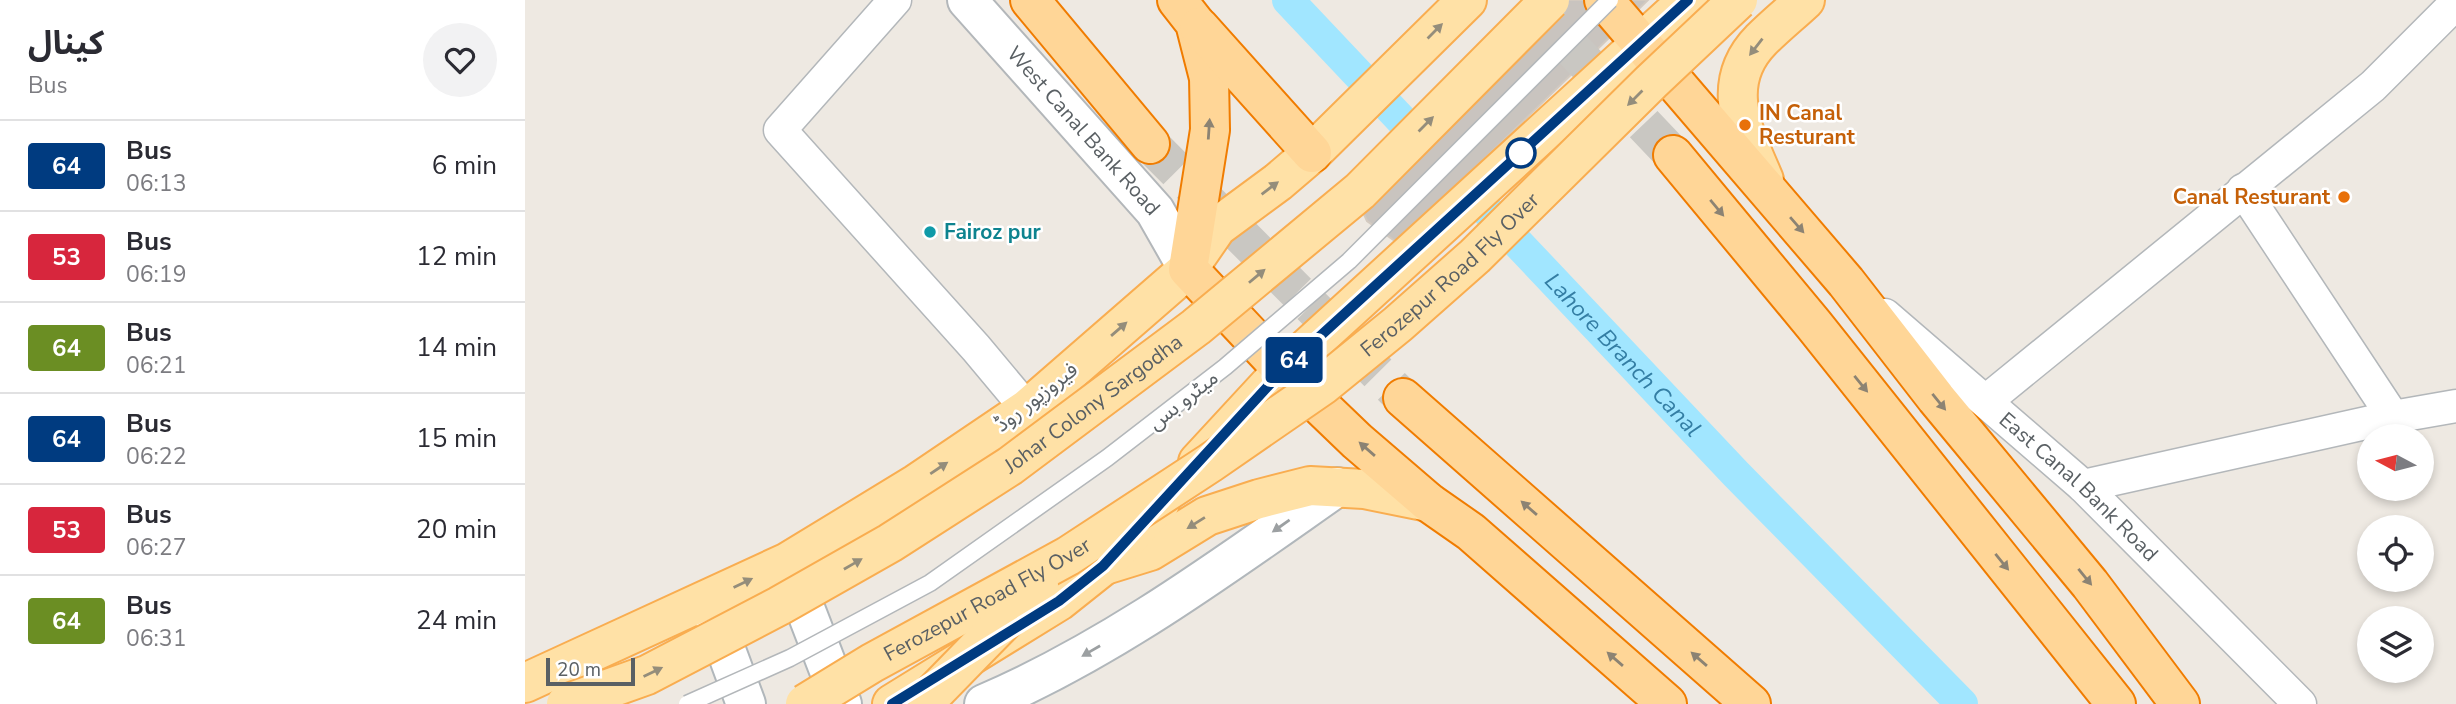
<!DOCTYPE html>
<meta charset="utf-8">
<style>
:root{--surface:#fff;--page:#f2f2f3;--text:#2b2b33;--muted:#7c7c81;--line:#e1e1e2}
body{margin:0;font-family:"Nunito Sans","Noto Sans Arabic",sans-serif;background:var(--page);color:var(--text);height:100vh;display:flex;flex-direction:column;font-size:26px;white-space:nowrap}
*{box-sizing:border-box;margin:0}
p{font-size:23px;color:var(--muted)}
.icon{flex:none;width:38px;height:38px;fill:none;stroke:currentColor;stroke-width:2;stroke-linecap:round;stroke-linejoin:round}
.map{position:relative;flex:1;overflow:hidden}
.sheet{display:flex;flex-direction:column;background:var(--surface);width:525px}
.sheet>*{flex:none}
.badge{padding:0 14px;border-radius:5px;font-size:24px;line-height:46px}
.needle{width:46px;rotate:277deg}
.buttons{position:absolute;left:1832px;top:424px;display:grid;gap:14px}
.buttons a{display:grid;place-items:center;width:77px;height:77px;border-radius:50%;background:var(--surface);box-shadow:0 4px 10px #0003;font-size:35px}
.scale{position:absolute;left:21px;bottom:18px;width:89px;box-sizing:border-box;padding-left:7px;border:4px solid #5a6064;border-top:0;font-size:19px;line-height:24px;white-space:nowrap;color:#5a6064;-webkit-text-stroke:5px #fff;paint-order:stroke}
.map>.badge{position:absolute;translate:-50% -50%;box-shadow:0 0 0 4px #fff}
.round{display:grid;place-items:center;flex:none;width:74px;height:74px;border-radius:37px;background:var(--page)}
.summary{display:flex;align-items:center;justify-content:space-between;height:119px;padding:0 28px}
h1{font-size:33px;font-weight:700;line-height:52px}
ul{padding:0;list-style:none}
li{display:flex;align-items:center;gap:21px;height:91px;padding:0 28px;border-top:2px solid var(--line)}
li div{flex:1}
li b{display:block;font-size:26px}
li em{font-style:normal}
li .badge{min-width:77px;font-weight:700;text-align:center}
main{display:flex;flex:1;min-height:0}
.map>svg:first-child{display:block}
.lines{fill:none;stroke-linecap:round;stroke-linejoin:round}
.canal{stroke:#a1e6ff;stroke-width:32}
.building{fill:#c9c4bf;stroke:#d3cac0;stroke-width:2}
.trunk-tunnel{stroke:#c9c7c2;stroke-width:38;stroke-dasharray:38 19;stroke-linecap:butt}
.minor-casing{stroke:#b3b7ba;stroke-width:35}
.tertiary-casing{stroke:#b3b7ba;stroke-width:42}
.secondary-casing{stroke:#b1b7bb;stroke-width:42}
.primary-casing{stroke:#f9ad50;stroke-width:42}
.trunk-casing{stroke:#f07c00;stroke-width:42}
.minor{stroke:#fff;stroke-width:32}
.tertiary{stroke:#fff;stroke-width:38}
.secondary{stroke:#fff;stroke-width:38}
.primary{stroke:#ffe1a6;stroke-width:38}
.trunk{stroke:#ffd697;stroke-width:38}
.service-bridge-casing{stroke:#b3b7ba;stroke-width:19;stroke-linecap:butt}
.primary-bridge-casing{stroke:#f9ad50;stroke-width:42;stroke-linecap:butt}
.service-bridge{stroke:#fff;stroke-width:16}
.primary-bridge{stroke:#ffe1a6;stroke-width:38}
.oneway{fill:#948d7b}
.oneway2{fill:#8c8373}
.oneway3{fill:#9ca0a2}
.line-casing{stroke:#fff;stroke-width:16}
.line{stroke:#003b80;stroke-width:10}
.food-dot{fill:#e8710a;stroke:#fff;stroke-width:2.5}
.stop-dot{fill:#fff;stroke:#003b80;stroke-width:3.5}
.culture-dot{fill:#0f9aa8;stroke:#fff;stroke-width:2.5}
.labels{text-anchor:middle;stroke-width:5;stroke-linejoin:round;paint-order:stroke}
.food-label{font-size:21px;font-weight:bold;fill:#c56008;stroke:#fff;text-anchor:start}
.street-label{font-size:21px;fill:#5a6064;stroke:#fff}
.culture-label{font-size:21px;font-weight:bold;fill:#0d838f;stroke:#fff;text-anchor:start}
.water-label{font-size:23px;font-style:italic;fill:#347ea4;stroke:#fff}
</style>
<main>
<section class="sheet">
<div class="summary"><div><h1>کینال</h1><p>Bus</p></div><a class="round"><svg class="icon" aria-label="heart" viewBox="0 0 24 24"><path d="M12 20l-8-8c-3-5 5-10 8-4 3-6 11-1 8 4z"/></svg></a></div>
<ul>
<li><span class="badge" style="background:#003b80;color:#fff">64</span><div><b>Bus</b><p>06:13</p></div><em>6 min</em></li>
<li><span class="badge" style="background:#d7263d;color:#fff">53</span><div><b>Bus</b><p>06:19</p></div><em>12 min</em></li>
<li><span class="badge" style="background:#6b8e23;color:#fff">64</span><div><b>Bus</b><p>06:21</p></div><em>14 min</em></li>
<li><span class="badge" style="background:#003b80;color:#fff">64</span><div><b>Bus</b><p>06:22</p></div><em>15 min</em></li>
<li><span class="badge" style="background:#d7263d;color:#fff">53</span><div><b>Bus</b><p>06:27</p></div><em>20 min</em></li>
<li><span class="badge" style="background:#6b8e23;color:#fff">64</span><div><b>Bus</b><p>06:31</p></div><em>24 min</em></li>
</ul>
</section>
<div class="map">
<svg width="1931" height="704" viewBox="0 0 1931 704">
<rect width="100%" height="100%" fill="#eee9e2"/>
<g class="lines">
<path class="canal" id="s1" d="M763,0L1211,474L1437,704"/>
</g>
<path class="building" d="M1042,0H1123L922,195L874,244L842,221L833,201Z"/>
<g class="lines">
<g class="trunk-tunnel">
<path d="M1001,0L1148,155"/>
<path d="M625,144L878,398"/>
</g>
<g class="minor-casing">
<g id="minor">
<path d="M370,0L255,130L451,348L502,409"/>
<path d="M1718,190L1868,417"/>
<path id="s2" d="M1360,315L1558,486L1775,704"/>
<path d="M1461,401L1848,86L1931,3"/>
<path d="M1558,486L1868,417L1931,406"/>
</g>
</g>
<g class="tertiary-casing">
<g id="tertiary">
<path id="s3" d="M442,0L630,211L663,269"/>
</g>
</g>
<g class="secondary-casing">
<g id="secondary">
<path d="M263,564L317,704"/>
<path d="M184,604L221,704"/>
<path d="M459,704C587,649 699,566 812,487"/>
</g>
</g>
<g class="primary-casing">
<g id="primary">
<path d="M1239,180C1219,133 1193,84 1236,40C1250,26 1266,13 1280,0"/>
<path d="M673,462L758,370L1163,0"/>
<path d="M583,564L625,551L682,516L734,499L785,486L839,489L903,502"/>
<path d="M0,683L263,562L391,484L502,409L663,269L692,227L753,182L787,153L942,0"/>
<path d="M367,704L534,601L578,566L635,503"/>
</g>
</g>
<g class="trunk-casing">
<g id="trunk">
<path d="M505,0L625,144"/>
<path d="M652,0L670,23L684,78L685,130L663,269L758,370L832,441L903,502L946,532L1142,704"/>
<path d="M1079,0L1321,282L1411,398L1565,584L1655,704"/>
<path d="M674,27L787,153"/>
<path d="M1148,155L1289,325L1591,704"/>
<path d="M878,398L1226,704"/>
</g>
</g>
<use href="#minor" class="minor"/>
<use href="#tertiary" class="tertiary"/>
<use href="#secondary" class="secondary"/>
<use href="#primary" class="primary"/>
<use href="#trunk" class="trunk"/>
<g class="service-bridge-casing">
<path id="service-bridge" d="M162,704L265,658L405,583L582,458L700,367L824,261L1085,0"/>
</g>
<g class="primary-bridge-casing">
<g id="primary-bridge">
<path id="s4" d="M41,704L122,675L254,606L365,543L485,466L671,327L835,191L1025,0"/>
<path id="s5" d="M280,704L347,663L543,556L685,463L798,385L873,324L950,256L1126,82L1213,0"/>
<path d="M398,704L514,585"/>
</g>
</g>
<use href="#service-bridge" class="service-bridge"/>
<use href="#primary-bridge" class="primary-bridge"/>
</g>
<defs><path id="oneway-solid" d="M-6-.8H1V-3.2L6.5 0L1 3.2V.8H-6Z" transform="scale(1.75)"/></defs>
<g class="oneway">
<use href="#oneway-solid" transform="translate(910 31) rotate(-45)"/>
<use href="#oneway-solid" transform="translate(1231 47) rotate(128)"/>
<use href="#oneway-solid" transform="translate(1110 98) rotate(135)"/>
<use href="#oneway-solid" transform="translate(901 124) rotate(-45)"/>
<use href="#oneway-solid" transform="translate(745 188) rotate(-37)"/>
<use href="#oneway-solid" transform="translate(732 276) rotate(-40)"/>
<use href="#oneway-solid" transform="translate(594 329) rotate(-41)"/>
<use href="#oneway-solid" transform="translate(414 468) rotate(-34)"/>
<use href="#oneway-solid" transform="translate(671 523) rotate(148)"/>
<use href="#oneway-solid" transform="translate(328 564) rotate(-30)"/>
<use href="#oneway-solid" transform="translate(218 583) rotate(-26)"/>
<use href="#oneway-solid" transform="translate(128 672) rotate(-26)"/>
</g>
<g class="oneway2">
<use href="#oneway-solid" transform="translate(684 129) rotate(-86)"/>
<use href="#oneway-solid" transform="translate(1192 208) rotate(50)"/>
<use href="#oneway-solid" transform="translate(1272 225) rotate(49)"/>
<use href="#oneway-solid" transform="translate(1336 384) rotate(51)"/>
<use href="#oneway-solid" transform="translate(1414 402) rotate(51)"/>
<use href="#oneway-solid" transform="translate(842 449) rotate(-139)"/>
<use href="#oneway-solid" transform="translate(1004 508) rotate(-139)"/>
<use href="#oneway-solid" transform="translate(1477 562) rotate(51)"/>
<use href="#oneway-solid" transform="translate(1560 577) rotate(51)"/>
<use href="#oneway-solid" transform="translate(1090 659) rotate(-139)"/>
<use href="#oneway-solid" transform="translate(1174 659) rotate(-139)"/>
</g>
<g class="oneway3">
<use href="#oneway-solid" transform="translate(756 526) rotate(145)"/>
<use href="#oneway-solid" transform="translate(566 651) rotate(150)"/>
</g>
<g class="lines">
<g class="line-casing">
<path id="line" d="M367,704L534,601L578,566L758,370L1163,0"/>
</g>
<use href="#line" class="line"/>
</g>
<g class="food-dot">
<circle cx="1220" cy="125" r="7"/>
<circle cx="1819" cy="197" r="7"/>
</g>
<circle class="stop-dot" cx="996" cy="153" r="14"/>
<circle class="culture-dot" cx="405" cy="232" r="7"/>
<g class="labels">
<g class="food-label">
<text x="1234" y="120">IN Canal<tspan x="1234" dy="24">Resturant</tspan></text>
<text x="1805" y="204" text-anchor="end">Canal Resturant</text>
</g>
<g class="street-label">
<text dy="7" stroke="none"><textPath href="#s3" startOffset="175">West Canal Bank Road</textPath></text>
<text dy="7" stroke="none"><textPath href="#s5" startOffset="777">Ferozepur Road Fly Over</textPath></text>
<text transform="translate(511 397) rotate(-38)" y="7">فیروزپور روڈ</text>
<text transform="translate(658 400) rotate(-38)" y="7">میٹرو بس</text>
<text dy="7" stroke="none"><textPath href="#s4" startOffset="609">Johar Colony Sargodha</textPath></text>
<text dy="7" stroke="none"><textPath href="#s2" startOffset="259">East Canal Bank Road</textPath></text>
<text dy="7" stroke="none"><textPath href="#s5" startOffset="210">Ferozepur Road Fly Over</textPath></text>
</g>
<g class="culture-label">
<text x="419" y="239">Fairoz pur</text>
</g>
<g class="water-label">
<text dy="8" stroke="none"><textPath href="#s1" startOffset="488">Lahore Branch Canal</textPath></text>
</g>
</g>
</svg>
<div class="buttons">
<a><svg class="needle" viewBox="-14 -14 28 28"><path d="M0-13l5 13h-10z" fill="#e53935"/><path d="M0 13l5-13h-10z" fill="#7c7c81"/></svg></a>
<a><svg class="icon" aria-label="locate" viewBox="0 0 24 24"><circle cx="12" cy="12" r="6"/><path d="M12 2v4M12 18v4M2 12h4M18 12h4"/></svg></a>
<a><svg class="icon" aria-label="layers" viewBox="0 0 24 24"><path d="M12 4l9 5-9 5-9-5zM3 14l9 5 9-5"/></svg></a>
</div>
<div class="scale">20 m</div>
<b class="badge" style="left:769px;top:360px;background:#003b80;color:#fff">64</b>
</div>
</main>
